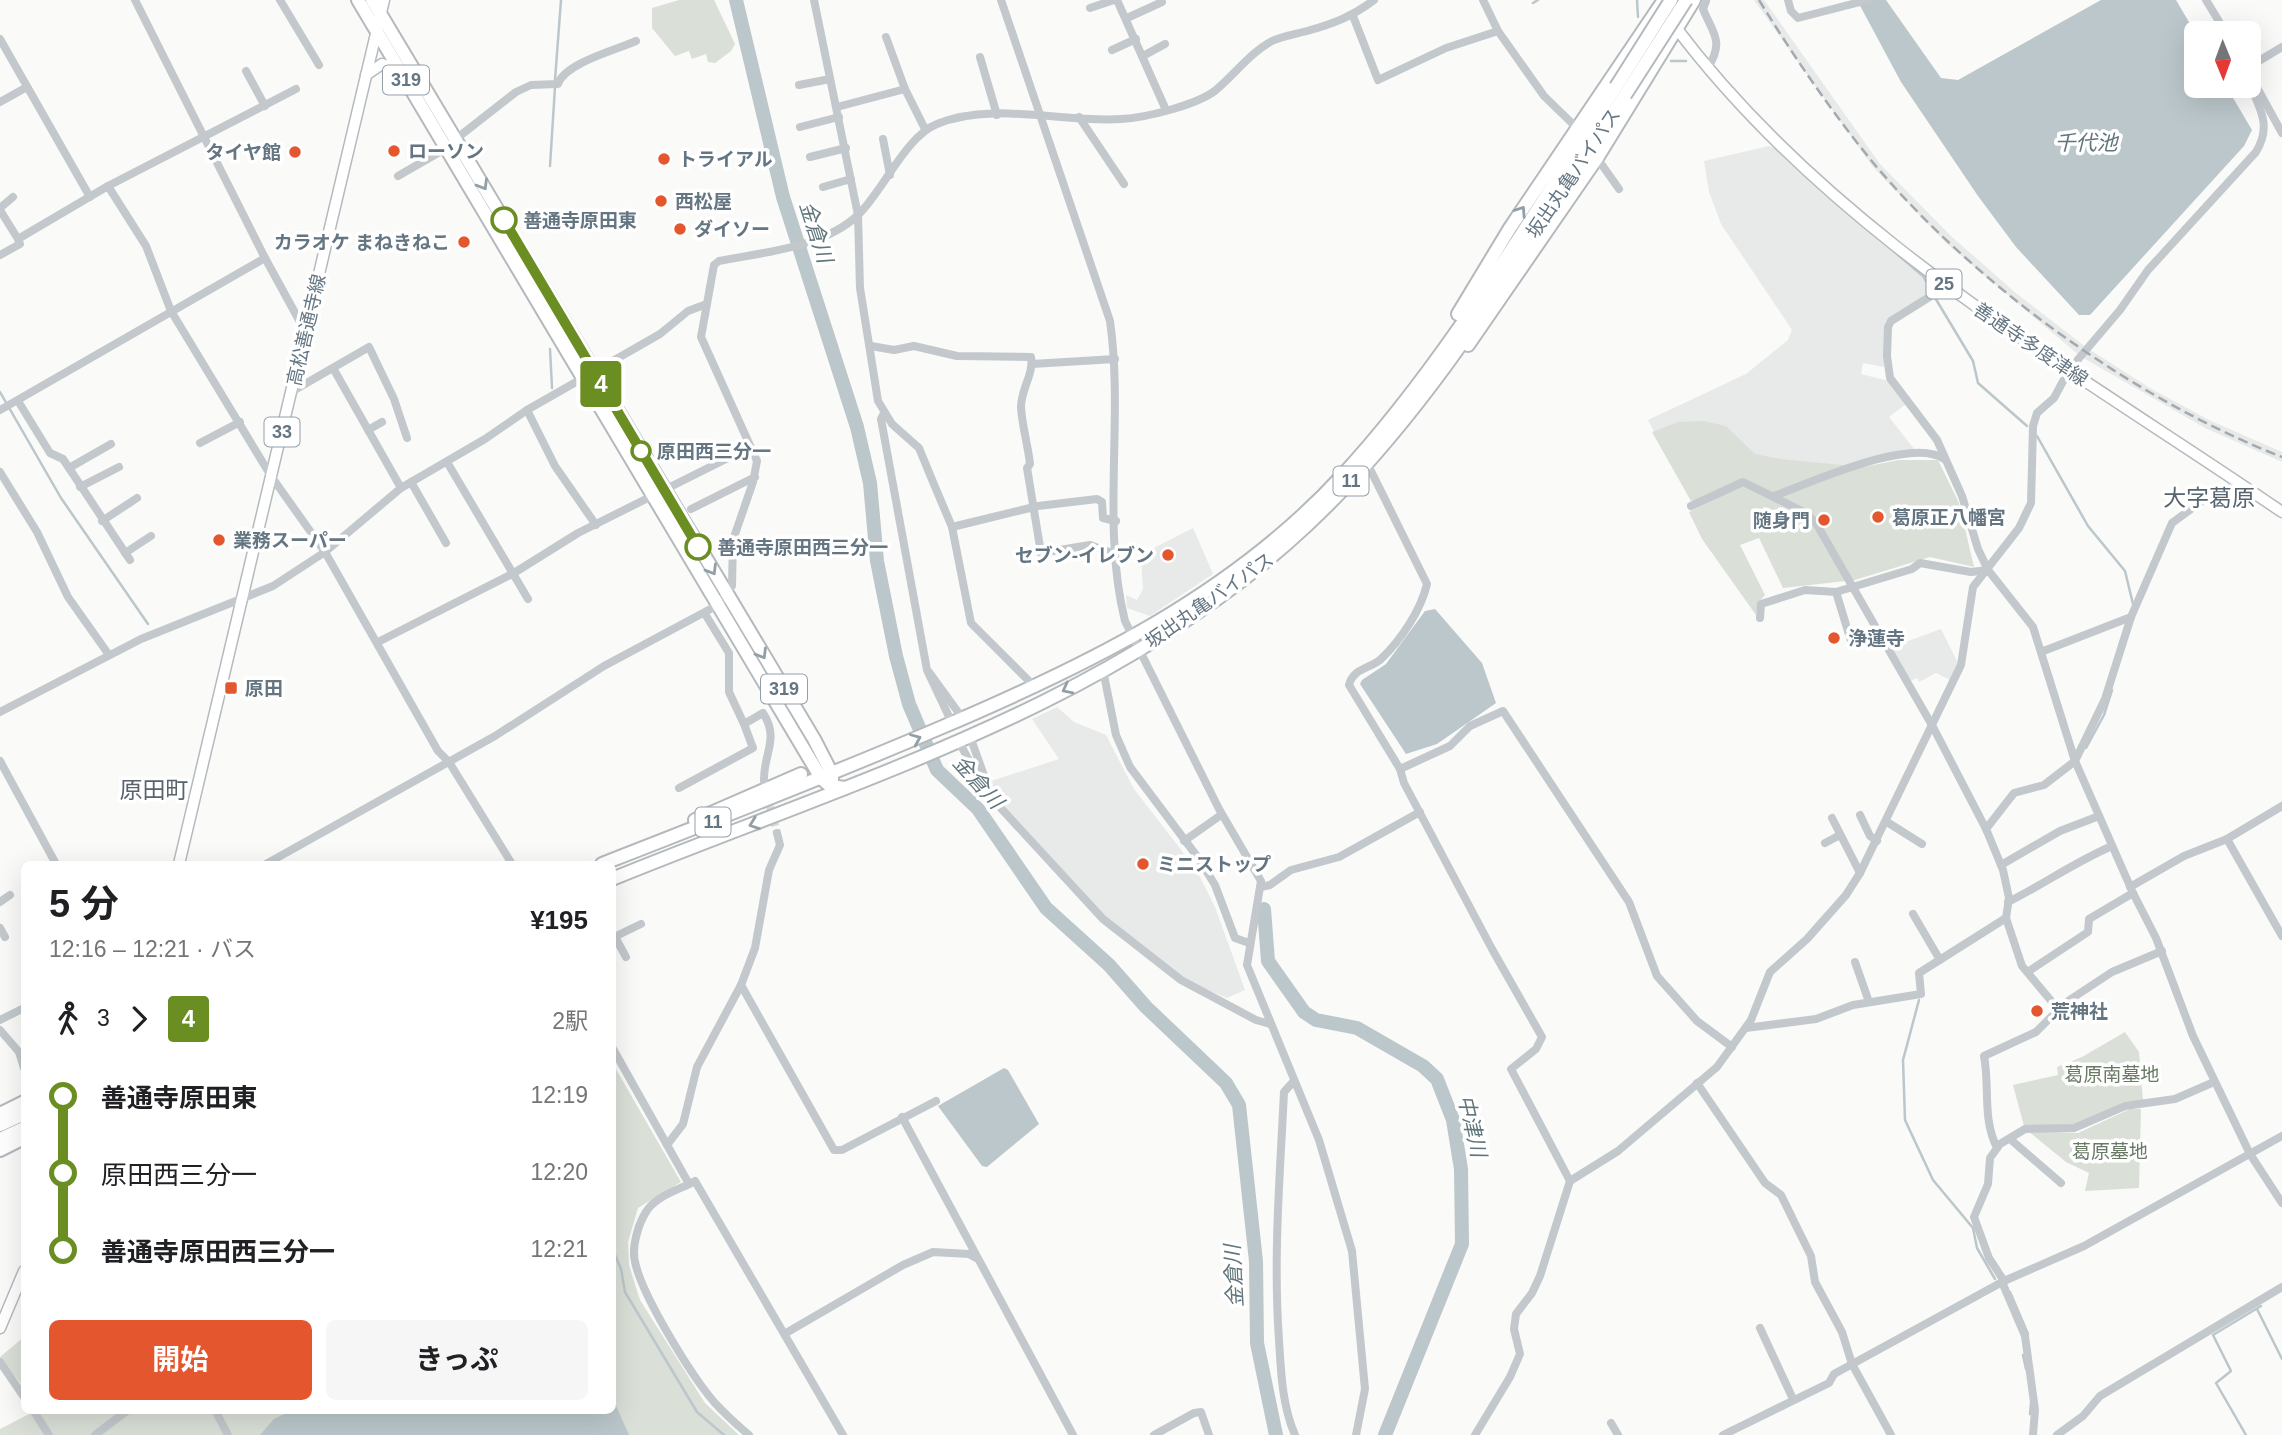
<!DOCTYPE html>
<html lang="ja">
<meta charset="utf-8">
<style>
:root{--surface:#fff;--page:#f6f6f6;--text:#202124;--muted:#757577;--accent:#e4572e}
body{margin:0;font-family:Arial,"Noto Sans JP",sans-serif;background:var(--page);color:var(--text);height:100vh;display:flex;flex-direction:column;font-size:26px;white-space:nowrap}
*{box-sizing:border-box;margin:0}
p{font-size:23px;color:var(--muted)}
.icon{flex:none;width:38px;height:38px;fill:none;stroke:currentColor;stroke-width:2;stroke-linecap:round;stroke-linejoin:round}
.map{position:relative;flex:1;overflow:hidden}
.drawer{position:absolute;left:21px;top:861px;width:595px;height:553px;display:flex;flex-direction:column;background:var(--surface);border-radius:10px;box-shadow:0 7px 28px #0002}
.drawer>*{flex:none}
.badge{padding:0 14px;border-radius:5px;font-size:24px;line-height:46px}
.needle{width:46px;rotate:179deg}
.buttons{position:absolute;left:2184px;top:21px;display:grid;gap:14px}
.buttons a{display:grid;place-items:center;width:77px;height:77px;border-radius:10px;background:var(--surface);box-shadow:0 7px 28px #0002;font-size:35px}
.map>.badge{position:absolute;translate:-50% -50%;box-shadow:0 0 0 4px #fff}
.legs{display:flex;align-items:center;gap:10px;height:77px;padding:0 28px;font-size:23px}
.legs p{margin-inline-start:auto}
.summary{display:flex;align-items:center;justify-content:space-between;height:119px;padding:0 28px}
h1{font-size:38px;font-weight:700;line-height:52px}
.cta{display:flex;gap:14px;margin-top:auto;padding:14px 28px}
.cta a{flex:1;height:80px;border-radius:10px;background:var(--accent);color:#fff;font-size:28px;font-weight:700;line-height:80px;text-align:center}
.cta a+a{background:var(--page);color:var(--text)}
ul{padding:0 28px;list-style:none}
li{display:flex;align-items:center;gap:24px;height:77px;font-size:26px}
li i{display:grid;place-items:center;width:10px;height:100%;margin:0 9px;background:currentColor}
li i::after{content:'';width:18px;height:18px;margin:-9px;border:5px solid;border-radius:50%;background:var(--surface)}
li p{margin-inline-start:auto}
li:first-child i{background:linear-gradient(#0000 50%,currentColor 0)}
li:last-child i{background:linear-gradient(currentColor 50%,#0000 0)}
.map>svg:first-child{display:block}
.built{fill:#e8e9e9}
.green{fill:#dadfd7}
.water{fill:#bbc7cb}
.lines{fill:none;stroke-linecap:round;stroke-linejoin:round}
.stream{stroke:#bbc7cb;stroke-width:2.5}
.river{stroke:#bbc7cb;stroke-width:14}
.minor-tunnel{stroke:#d5d9db;stroke-width:8;stroke-dasharray:8 4;stroke-linecap:butt}
.major-casing{stroke:#b5babe;stroke-width:13}
.highway-casing{stroke:#b4b9bd;stroke-width:16}
.minor{stroke:#c3c8cc;stroke-width:8}
.major{stroke:#fff;stroke-width:10}
.highway{stroke:#fff;stroke-width:12}
.rail{stroke:#a2aab0;stroke-width:2.5;stroke-dasharray:10 5;stroke-linecap:butt}
.highway-bridge-casing{stroke:#b4b9bd;stroke-width:16;stroke-linecap:butt}
.highway-bridge{stroke:#fff;stroke-width:12}
.oneway{stroke:#939fa8}
.line-1-casing{stroke:#fff;stroke-width:16}
.line-1{stroke:#6b8e23;stroke-width:10}
.poi-dot{fill:#e4572e;stroke:#fff;stroke-width:2.5}
.stop-1-dot{fill:#fff;stroke:#6b8e23;stroke-width:3.5}
.labels{text-anchor:middle;stroke-width:7;stroke-linejoin:round;paint-order:stroke}
.shield{fill:#fff;stroke:#939fa8;stroke-width:2}
.shield-label{font-size:18px;font-weight:bold;fill:#657683}
.poi-label{font-size:19px;font-weight:bold;fill:#657683;stroke:#fff;text-anchor:start}
.street-label{font-size:19px;fill:#657683;stroke:#fff}
.stop-label{font-size:19px;font-weight:bold;fill:#657683;stroke:#fff;text-anchor:start}
.park-label{font-size:19px;fill:#687a64;stroke:#fff}
.water-label{font-size:21px;font-style:italic;fill:#60757c;stroke:#fff}
.quarter-label{font-size:23px;fill:#57646e;stroke:#fff}
</style>
<div class="map">
<svg width="2282" height="1435" viewBox="0 0 2282 1435">
<rect width="100%" height="100%" fill="#fafaf8"/>
<g class="built">
<path d="M1754,0H1764L1880,164L1952,237L2017,294L2087,348L2150,388L2209,420L2282,452V462L2205,428L2080,356L1946,243L1873,167Z"/>
<path d="M1777,145L1885,243L1941,287L1886,324L1884,367L1863,363L1861,374L1889,381L1906,404L1889,417L1915,450L1774,493L1691,501L1648,420L1746,374L1788,340L1792,330L1721,224L1709,192L1704,161L1769,146L1774,148Z"/>
<path d="M1193,528L1213,574L1150,616L1127,608L1126,595L1137,600L1143,589L1140,546L1146,552Z"/>
<path d="M1941,629L1958,663L1950,680L1936,673L1919,682L1917,678L1910,681L1889,648Z"/>
<path d="M1057,707L1074,722L1106,735L1134,789L1196,869L1215,907L1245,990L1227,998L1195,985L1155,958L1105,917L995,796L991,781L1059,759L1032,719Z"/>
</g>
<g class="green">
<path d="M679,0H714L735,44L731,51L715,63L708,62L706,54L692,59L689,51L675,56L652,28V8Z"/>
<path d="M1703,421L1726,426L1755,454L1780,459L1863,467L1899,460H1938L1959,503L1974,567L1930,557L1855,580L1783,588L1759,538L1740,545L1765,595L1758,603L1756,615L1702,539L1689,512L1736,489L1691,501L1652,432L1678,422Z"/>
<path d="M2125,1032L2139,1052L2143,1101L2124,1102L2071,1125L2024,1126L2013,1085L2058,1075L2057,1067L2082,1057Z"/>
<path d="M613,1064L681,1182L638,1208L628,1242L629,1265L640,1300L705,1403L739,1435H0V1429L37,1410H612Z"/>
<path d="M2130,1109H2141L2139,1188L2085,1191L2089,1173L2066,1162L2028,1131L2078,1133Z"/>
<path d="M24,1337V1388L0,1357Z"/>
</g>
<g class="water">
<path d="M1857,0H1886L1941,78L1958,80L2101,0H2176L2196,34V86H2226L2252,130L2244,146L2090,315H2079L2016,247L1978,196L1901,82Z"/>
<path d="M1435,609L1482,663L1496,703L1437,744L1406,754L1360,684L1362,680L1386,664L1425,611Z"/>
<path d="M1004,1068L1008,1070L1039,1124L987,1167L982,1166L938,1106Z"/>
<path d="M613,1399L629,1435H260L274,1419L290,1411L612,1410Z"/>
</g>
<g class="lines">
<g class="stream">
<path d="M1637,0L1638,17"/>
<path d="M1533,3L1538,0"/>
<path d="M1671,61H1686"/>
<path d="M555,80L561,0"/>
<path d="M1776,148L1794,164"/>
<path d="M550,166L555,87"/>
<path d="M1809,179L1923,276L1932,292"/>
<path d="M1934,296L1973,361L1978,383L2027,426"/>
<path d="M550,349L552,388"/>
<path d="M0,392L61,498L148,624"/>
<path d="M2037,436L2088,526L2125,571L2133,604"/>
<path d="M2086,748L2104,715L2112,690"/>
<path d="M1919,1000L1903,1060L1905,1120L1933,1180L1973,1228L1977,1248L1995,1279"/>
<path d="M612,1248L621,1269L625,1292L697,1412L724,1435"/>
<path d="M2010,1292L2028,1334"/>
<path d="M2257,1309L2282,1359"/>
<path d="M2023,1355L2026,1369"/>
<path d="M2030,1414L2031,1403"/>
<path d="M2246,1435L2216,1383L2231,1371L2213,1335L2261,1306"/>
</g>
<g class="river">
<path d="M736,0L783,197L857,427L870,483L877,561L896,656L909,704L937,770L978,809L1046,908L1109,965L1146,1007L1226,1083L1239,1105L1256,1261L1257,1343L1276,1435"/>
<path d="M1264,909L1268,961L1304,1012L1316,1020L1357,1028L1423,1066L1437,1079L1453,1120L1461,1169L1462,1244L1385,1435"/>
</g>
<path class="minor-tunnel" d="M767,795L777,833"/>
<g class="major-casing">
<g id="major">
<path d="M1674,25C1832,236 2069,366 2282,512"/>
<path d="M366,75L382,64L400,71"/>
<path d="M179,864L384,0"/>
<path d="M0,1328L24,1271"/>
</g>
</g>
<g class="highway-casing">
<g id="highway">
<path d="M358,0L821,778L830,786L845,788"/>
<path d="M372,0L814,739L832,774V781"/>
<path d="M1458,314L1510,228L1664,0"/>
<path d="M1468,345L1597,158L1694,0"/>
<path d="M695,820L801,774"/>
<path d="M602,864C715,820 828,776 940,728C1086,666 1231,596 1341,477C1449,360 1529,220 1616,87"/>
<path d="M612,879C850,782 1115,705 1306,526C1437,404 1527,243 1625,95"/>
<path d="M0,1114L24,1102"/>
<path d="M0,1125L24,1114"/>
<path d="M0,1139L24,1128"/>
<path d="M0,1150L24,1138"/>
</g>
</g>
<g class="minor">
<path d="M135,0L265,258L305,331"/>
<path d="M280,0L319,65"/>
<path d="M814,0L858,215L860,288L878,401L892,424L919,448L933,482L952,527L971,623L1036,688"/>
<path d="M1001,0L1110,321C1124,419 1101,526 1125,621L1219,809L1261,881L1247,965L1319,1140L1352,1251L1365,1389L1356,1435"/>
<path d="M1117,0L1166,110"/>
<path d="M1483,0L1498,31L1544,96L1580,131"/>
<path d="M1788,0L1791,11L1798,18L1868,0"/>
<path d="M2206,0L2226,33"/>
<path d="M1706,1L1703,9C1713,34 1725,41 1707,69"/>
<path d="M1090,8L1114,0"/>
<path d="M1353,16L1378,80L1446,48L1498,31"/>
<path d="M1127,18L1162,2"/>
<path d="M886,37L905,89L925,129"/>
<path d="M0,39L90,197"/>
<path d="M1112,50L1136,39"/>
<path d="M1143,56L1165,44"/>
<path d="M980,57L997,115"/>
<path d="M2249,67L2282,47"/>
<path d="M246,71L265,106"/>
<path d="M2249,73L2282,133"/>
<path d="M799,85L830,79"/>
<path d="M0,102L27,87"/>
<path d="M837,107L905,89"/>
<path d="M1079,117L1124,184"/>
<path d="M800,127L839,117"/>
<path d="M883,139L890,175"/>
<path d="M1595,155L1619,189"/>
<path d="M810,157L846,148"/>
<path d="M398,176L438,153L516,92L531,85L558,84C565,63 616,50 636,41"/>
<path d="M108,186L146,246L171,311L271,476L325,552L438,751L449,762L512,864"/>
<path d="M823,187L851,179"/>
<path d="M0,208L13,197"/>
<path d="M0,210L18,239"/>
<path d="M0,255L20,244L18,239L108,186L296,89"/>
<path d="M1947,286L1891,321L1888,327L1887,356L1890,378L1937,440L1962,496L1978,549L1988,570L2033,627L2075,761L2133,893L2156,938L2193,1036L2250,1154L2282,1203"/>
<path d="M871,346L894,350L914,346L957,356L1031,357C1034,374 1021,389 1021,407C1022,426 1028,445 1030,464L1027,468L1041,553L1090,545L1115,554"/>
<path d="M1032,364L1115,359"/>
<path d="M333,368L401,488"/>
<path d="M291,392L369,347L394,399L407,438"/>
<path d="M18,401L50,453L63,459L130,560"/>
<path d="M0,410L265,258"/>
<path d="M527,410L555,466L596,525"/>
<path d="M884,413L881,419L927,670L952,723"/>
<path d="M368,430L382,422"/>
<path d="M200,443L240,422"/>
<path d="M447,462L528,599"/>
<path d="M1367,463L1427,584C1421,610 1401,640 1381,659C1370,669 1353,668 1349,685L1400,769L1404,783L1492,949L1542,1037L1536,1049L1511,1069L1570,1181"/>
<path d="M69,468L111,444"/>
<path d="M0,472L37,532L68,597L109,655"/>
<path d="M411,482L446,543"/>
<path d="M80,487L119,467"/>
<path d="M1774,496C1810,483 1912,436 1944,459"/>
<path d="M1691,506L1743,482L1806,513L1816,523L1933,727L1986,829L2003,870L2009,898L2006,918L2022,966L2058,1009"/>
<path d="M691,509L755,477"/>
<path d="M102,521L137,498"/>
<path d="M952,527L1038,506L1097,499L1102,502L1103,518L1116,521"/>
<path d="M125,553L151,536"/>
<path d="M1836,592L1851,641"/>
<path d="M705,614L729,653V692L744,724L763,713C780,739 763,754 764,781"/>
<path d="M1760,618L1761,604L1805,590L1836,592L1912,569L1920,563L1971,572L1988,570"/>
<path d="M378,642L514,573L578,533L750,447"/>
<path d="M2041,652L2131,617"/>
<path d="M1103,670L1116,735L1130,767L1199,859L1215,885L1235,938L1249,943"/>
<path d="M929,672L958,712"/>
<path d="M0,712L141,639L273,586L325,552L401,488L485,439L527,410L660,334L688,311L704,305"/>
<path d="M958,740L986,792L1103,919L1181,980L1256,1020L1270,1024"/>
<path d="M972,742L991,795"/>
<path d="M0,761L56,864"/>
<path d="M1400,769L1450,746L1470,726L1503,711L1629,902L1657,976L1697,1021L1732,1047"/>
<path d="M679,788L753,748L744,724"/>
<path d="M1860,815L1870,836L1877,841"/>
<path d="M1832,818L1860,873"/>
<path d="M1887,822L1922,844"/>
<path d="M1986,829L2014,793L2044,785L2075,761L2105,699L2131,617L2172,523L2202,501L2240,483"/>
<path d="M2227,839L2282,936"/>
<path d="M1184,841L1221,815"/>
<path d="M1825,843L1840,835"/>
<path d="M266,864L495,736L604,666L718,605L732,586L733,540L753,482L757,461L701,337L714,265L719,261C764,252 823,248 858,215C883,191 906,136 937,124C991,101 1064,123 1121,119C1145,118 1197,105 1216,90C1235,74 1250,53 1272,41C1282,36 1296,34 1307,31C1333,24 1353,16 1374,0"/>
<path d="M2001,865L2060,831L2099,816"/>
<path d="M1261,887L1270,885L1291,870L1339,857L1420,812"/>
<path d="M2130,887L2184,856L2227,839L2282,806"/>
<path d="M0,902L10,895"/>
<path d="M2008,902C2044,884 2075,862 2112,846"/>
<path d="M1913,914L1940,960"/>
<path d="M0,928L5,937"/>
<path d="M615,937L626,957"/>
<path d="M612,938L641,924"/>
<path d="M1855,962L1869,1002"/>
<path d="M2029,971L2088,932L2089,919L2133,893"/>
<path d="M741,985L834,1150H842L936,1101"/>
<path d="M0,1020L24,1008"/>
<path d="M1746,1028L1816,1019L1853,1005L1921,994L1919,973L2006,918"/>
<path d="M0,1030L19,1052L24,1068"/>
<path d="M612,1047L689,1184"/>
<path d="M1294,1081L1284,1092C1280,1175 1273,1257 1279,1340C1281,1372 1282,1405 1295,1435"/>
<path d="M1697,1083L1765,1183L1781,1195L1811,1256L1815,1282L1842,1332L1852,1364L1891,1435"/>
<path d="M902,1117L1073,1435"/>
<path d="M2010,1139L2061,1183"/>
<path d="M667,1145L683,1124L697,1067L741,985L755,948L769,870L780,845L777,833"/>
<path d="M1997,1148C1982,1118 1990,1087 1984,1056L2036,1032L2065,1003L2112,972L2162,951"/>
<path d="M2004,1281L1989,1258L1974,1217L1988,1184L1990,1158L2000,1144L2025,1129L2074,1128L2125,1106L2175,1099L2214,1082"/>
<path d="M2002,1282L2025,1336L2035,1410L2033,1435"/>
<path d="M1760,1328L1793,1399"/>
<path d="M786,1333L903,1265L933,1252L969,1254L976,1258"/>
<path d="M0,1362L24,1397"/>
<path d="M33,1410L49,1435"/>
<path d="M215,1410L228,1435"/>
<path d="M1611,1423L1618,1435"/>
<path d="M95,1435L128,1410"/>
<path d="M749,1435C737,1425 725,1414 714,1402C692,1376 634,1285 634,1253C634,1240 639,1223 646,1212C655,1196 679,1190 695,1181L843,1435"/>
<path d="M1154,1435L1194,1413L1201,1412L1209,1435"/>
<path d="M1475,1435L1510,1377L1520,1354L1514,1329L1516,1314L1532,1293L1540,1276L1570,1181L1618,1151L1717,1067L1751,1020L1770,972L1807,939L1846,895L1860,873L1961,665L1973,587L2019,528L2031,503L2033,426L2037,413L2054,398L2069,370L2120,310L2148,270L2256,152C2272,126 2260,108 2249,83"/>
<path d="M1723,1435L1829,1383L1834,1374L2004,1281L2084,1246L2282,1136"/>
<path d="M2057,1435L2083,1416L2100,1396L2282,1287"/>
</g>
<use href="#major" class="major"/>
<use href="#highway" class="highway"/>
<path class="rail" d="M1759,0C1794,57 1833,114 1875,165C1978,287 2134,399 2282,457"/>
<g class="highway-bridge-casing">
<g id="highway-bridge">
<path d="M1616,87L1671,0"/>
<path d="M1625,95L1686,0"/>
</g>
</g>
<use href="#highway-bridge" class="highway-bridge"/>
</g>
<defs><path id="oneway-chevron" d="M-2-3.5L2.5 0L-2 3.5" fill="none" stroke-width="1.6" stroke-linecap="round" stroke-linejoin="round" transform="scale(1.75)"/></defs>
<g class="oneway">
<use href="#oneway-chevron" transform="translate(483 185) rotate(59)"/>
<use href="#oneway-chevron" transform="translate(1521 211) rotate(-56)"/>
<use href="#oneway-chevron" transform="translate(712 570) rotate(59)"/>
<use href="#oneway-chevron" transform="translate(762 654) rotate(59)"/>
<use href="#oneway-chevron" transform="translate(1067 689) rotate(153)"/>
<use href="#oneway-chevron" transform="translate(916 739) rotate(-23)"/>
<use href="#oneway-chevron" transform="translate(754 824) rotate(160)"/>
</g>
<g class="lines">
<g class="line-1-casing">
<path id="line-1" d="M504,220L698,547"/>
</g>
<use href="#line-1" class="line-1"/>
</g>
<g class="poi-dot">
<circle cx="394" cy="151" r="7"/>
<circle cx="295" cy="152" r="7"/>
<circle cx="664" cy="159" r="7"/>
<circle cx="661" cy="201" r="7"/>
<circle cx="680" cy="229" r="7"/>
<circle cx="464" cy="242" r="7"/>
<circle cx="1878" cy="517" r="7"/>
<circle cx="1824" cy="520" r="7"/>
<circle cx="219" cy="540" r="7"/>
<circle cx="1168" cy="555" r="7"/>
<circle cx="1834" cy="638" r="7"/>
<rect x="224" y="681" width="14" height="14" rx="3.5"/>
<circle cx="1143" cy="864" r="7"/>
<circle cx="2037" cy="1011" r="7"/>
</g>
<g class="stop-1-dot">
<circle cx="504" cy="220" r="12"/>
<circle cx="641" cy="451" r="9"/>
<circle cx="698" cy="547" r="12"/>
</g>
<g class="labels">
<g class="shield">
<rect x="383" y="65.5" width="46" height="29" rx="5"/>
<rect x="1926.5" y="269.5" width="35" height="29" rx="5"/>
<rect x="264.5" y="417.5" width="35" height="29" rx="5"/>
<rect x="1333.5" y="466.5" width="35" height="29" rx="5"/>
<rect x="761" y="674.5" width="46" height="29" rx="5"/>
<rect x="695.5" y="807.5" width="35" height="29" rx="5"/>
</g>
<g class="shield-label">
<text x="406" y="86">319</text>
<text x="1944" y="290">25</text>
<text x="282" y="438">33</text>
<text x="1351" y="487">11</text>
<text x="784" y="695">319</text>
<text x="713" y="828">11</text>
</g>
<g class="poi-label">
<text x="408" y="158">ローソン</text>
<text x="281" y="159" text-anchor="end">タイヤ館</text>
<text x="678" y="166">トライアル</text>
<text x="675" y="208">西松屋</text>
<text x="694" y="236">ダイソー</text>
<text x="450" y="249" text-anchor="end">カラオケ まねきねこ</text>
<text x="1892" y="524">葛原正八幡宮</text>
<text x="1810" y="527" text-anchor="end">随身門</text>
<text x="233" y="547">業務スーパー</text>
<text x="1154" y="562" text-anchor="end">セブン-イレブン</text>
<text x="1848" y="645">浄蓮寺</text>
<text x="245" y="695">原田</text>
<text x="1157" y="871">ミニストップ</text>
<text x="2051" y="1018">荒神社</text>
</g>
<g class="street-label">
<text transform="translate(1573 173) rotate(-56)" y="7">坂出丸亀バイパス</text>
<text transform="translate(306 330) rotate(-77)" y="7">高松善通寺線</text>
<text transform="translate(2031 344) rotate(34)" y="7">善通寺多度津線</text>
<text transform="translate(1209 600) rotate(-35)" y="7">坂出丸亀バイパス</text>
</g>
<g class="stop-label">
<text x="523" y="227">善通寺原田東</text>
<text x="657" y="458">原田西三分一</text>
<text x="717" y="554">善通寺原田西三分一</text>
</g>
<g class="park-label">
<text x="2112" y="1081">葛原南墓地</text>
<text x="2110" y="1158">葛原墓地</text>
</g>
<g class="water-label">
<text x="2086" y="150">千代池</text>
<text transform="translate(816 232) rotate(72)" y="7">金倉川</text>
<text transform="translate(978 782) rotate(48)" y="7">金倉川</text>
<text transform="translate(1472 1126) rotate(77)" y="7">中津川</text>
<text transform="translate(1234 1276) rotate(-93)" y="7">金倉川</text>
</g>
<g class="quarter-label">
<text x="2209" y="506">大字葛原</text>
<text x="154" y="798">原田町</text>
</g>
</g>
</svg>
<div class="buttons">
<a><svg class="needle" viewBox="-14 -14 28 28"><path d="M0-13l5 13h-10z" fill="#e53935"/><path d="M0 13l5-13h-10z" fill="#757577"/></svg></a>
</div>
<b class="badge" style="left:601px;top:384px;background:#6b8e23;color:#fff">4</b>
<section class="drawer">
<div class="summary"><div><h1>5 分</h1><p>12:16 – 12:21 · バス</p></div><b>¥195</b></div>
<div class="legs"><svg class="icon" aria-label="walk" viewBox="0 0 24 24"><circle cx="13" cy="4" r="2"/><path d="M13 8l-2 6 4 7M11 14l-3 7M7 12l3-4h3l4 4"/></svg>3<svg class="icon" aria-label="forward" viewBox="0 0 24 24"><path d="M9 5l7 7-7 7"/></svg><b class="badge" style="background:#6b8e23;color:#fff">4</b><p>2駅</p></div>
<ul>
<li><i style="color:#6b8e23"></i><b>善通寺原田東</b><p>12:19</p></li>
<li><i style="color:#6b8e23"></i><span>原田西三分一</span><p>12:20</p></li>
<li><i style="color:#6b8e23"></i><b>善通寺原田西三分一</b><p>12:21</p></li>
</ul>
<div class="cta"><a>開始</a><a>きっぷ</a></div>
</section>
</div>
